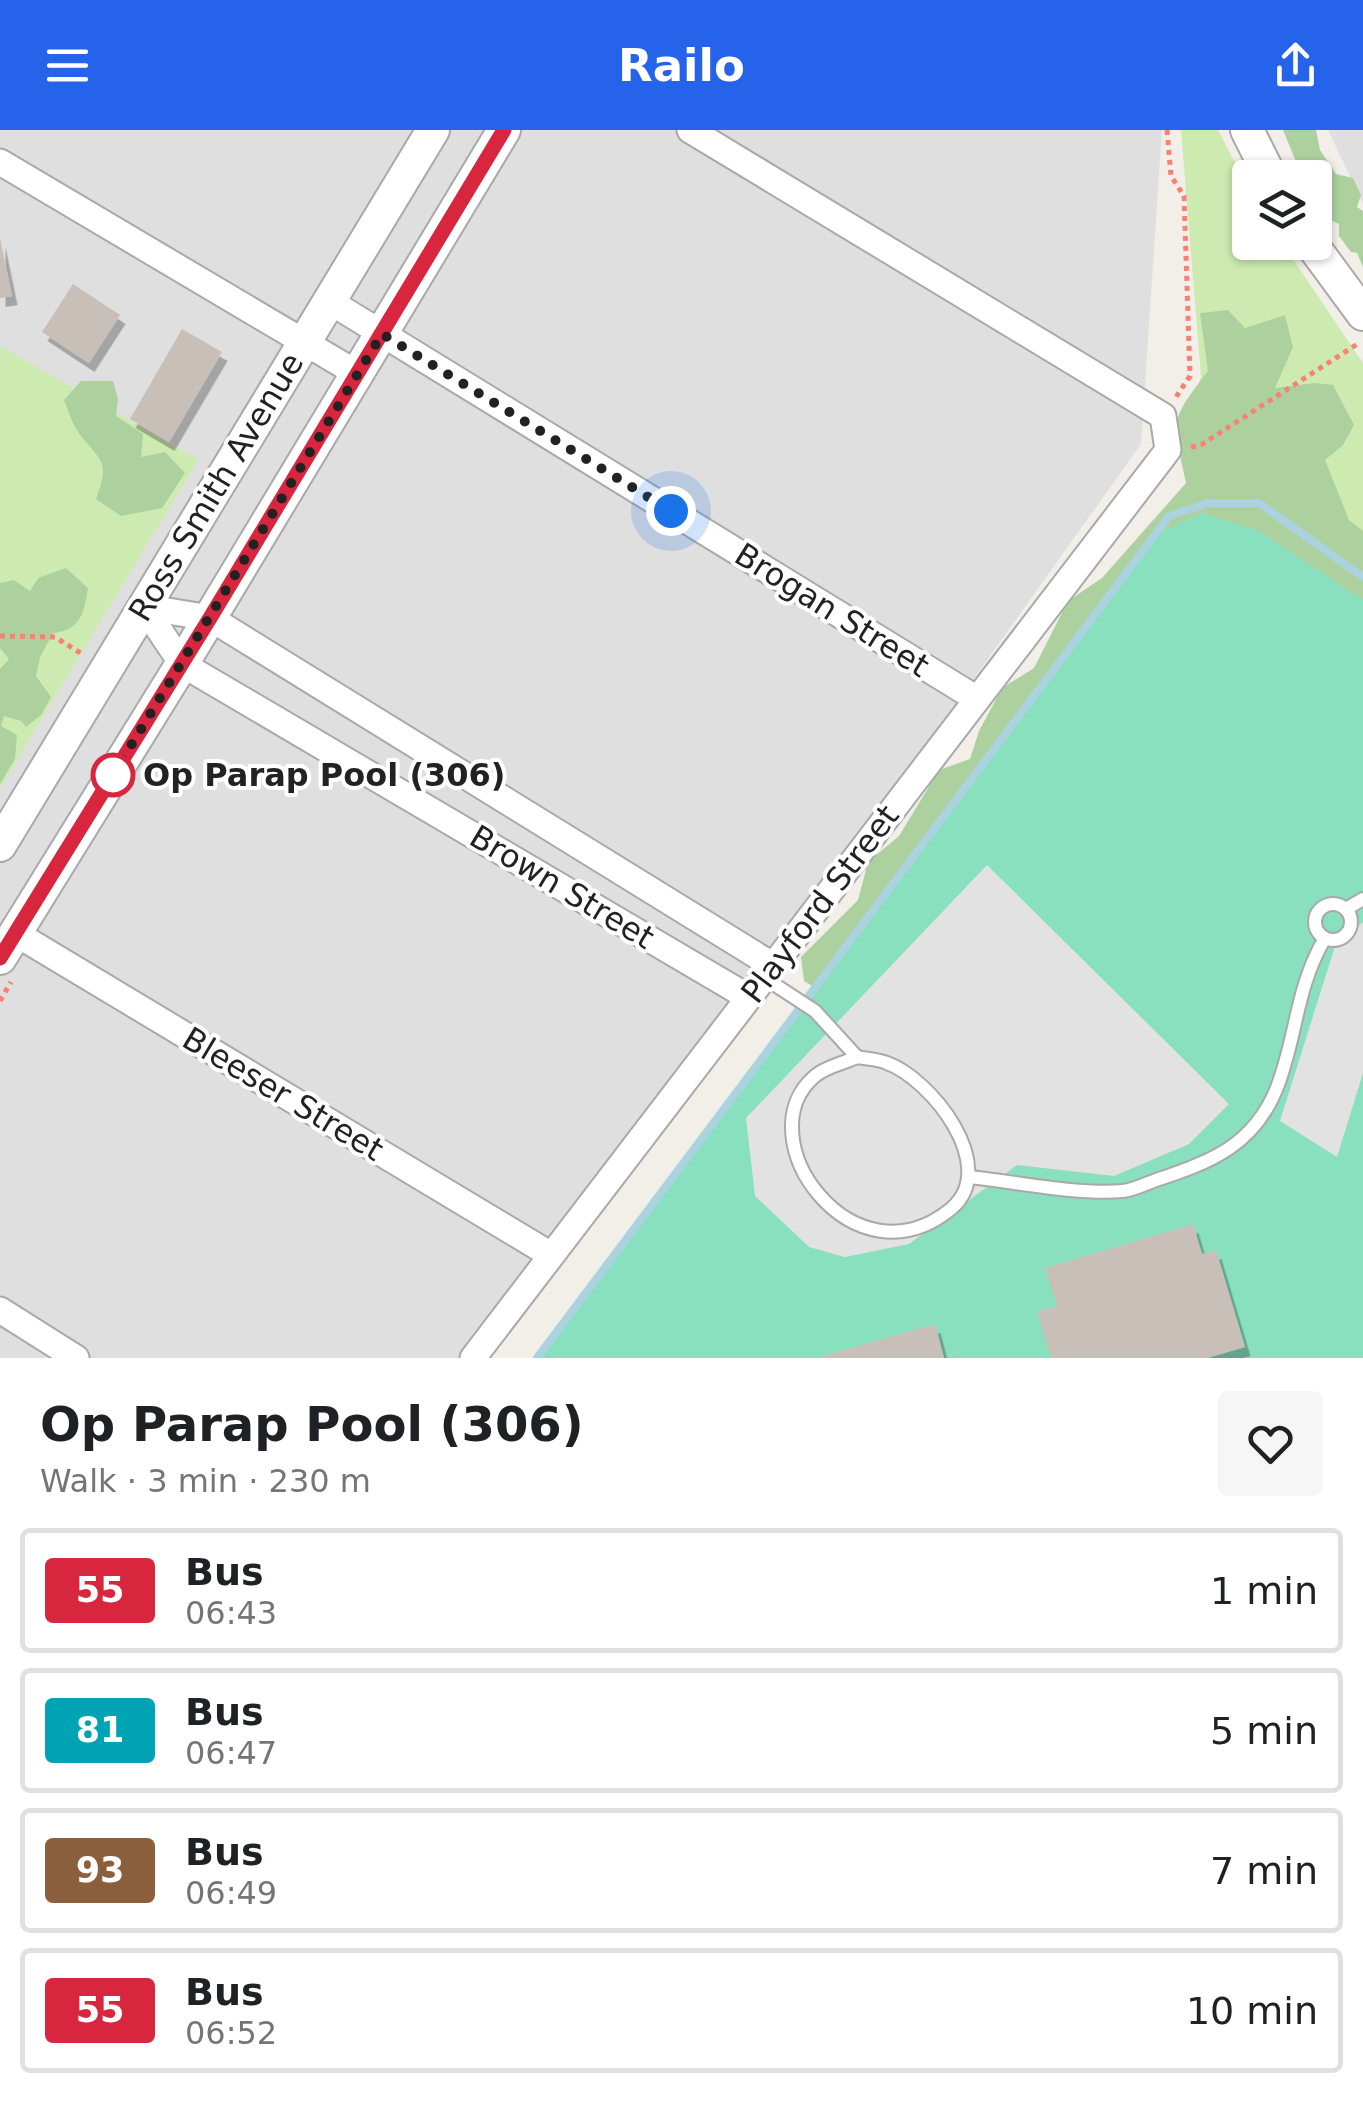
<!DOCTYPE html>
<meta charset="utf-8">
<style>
:root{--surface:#fff;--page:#f6f6f6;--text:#202124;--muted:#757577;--line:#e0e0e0;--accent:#2563eb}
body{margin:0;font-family:"DejaVu Sans",sans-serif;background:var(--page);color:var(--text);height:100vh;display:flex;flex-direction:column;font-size:38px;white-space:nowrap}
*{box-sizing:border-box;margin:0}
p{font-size:32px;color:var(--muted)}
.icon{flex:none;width:55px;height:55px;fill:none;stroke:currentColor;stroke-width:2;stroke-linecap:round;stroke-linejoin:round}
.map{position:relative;height:1228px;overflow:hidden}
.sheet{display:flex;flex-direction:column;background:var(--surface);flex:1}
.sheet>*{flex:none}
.badge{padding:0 20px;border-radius:8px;font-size:35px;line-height:65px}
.fabs{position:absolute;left:1232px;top:30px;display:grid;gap:20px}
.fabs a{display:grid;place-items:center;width:100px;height:100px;border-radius:10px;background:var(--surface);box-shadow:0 2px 8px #0004;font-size:50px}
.you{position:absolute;width:50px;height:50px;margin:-25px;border:8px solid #fff;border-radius:50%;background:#1a73e8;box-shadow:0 0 0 15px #1a73e833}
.map>.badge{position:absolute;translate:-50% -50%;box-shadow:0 0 0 5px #fff}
.round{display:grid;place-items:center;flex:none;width:105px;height:105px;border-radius:10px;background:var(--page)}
.overview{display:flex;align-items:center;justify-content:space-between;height:170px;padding:0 40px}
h1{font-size:48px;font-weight:700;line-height:75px}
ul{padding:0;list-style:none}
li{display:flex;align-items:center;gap:30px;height:125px;margin:0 20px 15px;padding:0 20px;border:5px solid var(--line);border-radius:10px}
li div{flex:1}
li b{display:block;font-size:38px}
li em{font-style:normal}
li .badge{min-width:110px;font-weight:700;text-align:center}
header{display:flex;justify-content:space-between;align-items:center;height:130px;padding:0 40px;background:var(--accent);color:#fff;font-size:45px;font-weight:700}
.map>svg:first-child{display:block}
.residential{fill:#e0dfdf}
.grass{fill:#cdebb0}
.forest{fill:#add19e}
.pitch{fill:#88e0be}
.parking{fill:#e2e2e2}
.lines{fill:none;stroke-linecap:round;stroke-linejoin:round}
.stream{stroke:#aad3df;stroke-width:8}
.building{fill:#c7bfb8;filter:url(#shadow)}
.service-casing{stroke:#a9a9a9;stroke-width:16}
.minor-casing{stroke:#a9a9a9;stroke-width:29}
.tertiary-casing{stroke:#a9a9a9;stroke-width:36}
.path{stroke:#fa8072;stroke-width:5;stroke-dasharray:5 5;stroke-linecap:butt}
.service{stroke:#fff;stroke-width:12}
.minor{stroke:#fff;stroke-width:25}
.tertiary{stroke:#fff;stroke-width:32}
.line-casing{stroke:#fff;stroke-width:22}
.line{stroke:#d7263d;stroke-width:15}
.walk{stroke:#222;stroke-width:10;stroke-dasharray:0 18}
.stop-dot{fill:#fff;stroke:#d7263d;stroke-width:5}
.labels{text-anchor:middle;stroke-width:8;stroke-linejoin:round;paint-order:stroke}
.street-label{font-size:32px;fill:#222;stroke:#fff}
.stop-label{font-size:32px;font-weight:bold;fill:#222;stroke:#fff;text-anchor:start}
</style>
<header><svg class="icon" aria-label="menu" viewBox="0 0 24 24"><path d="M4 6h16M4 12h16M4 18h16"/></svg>Railo<svg class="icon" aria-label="share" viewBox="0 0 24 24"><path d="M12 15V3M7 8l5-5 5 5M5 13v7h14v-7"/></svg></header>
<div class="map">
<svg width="1363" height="1228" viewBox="0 0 1363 1228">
<defs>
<filter id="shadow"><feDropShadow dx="5.5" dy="9" stdDeviation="0" flood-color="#0004"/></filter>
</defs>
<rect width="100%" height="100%" fill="#f2efe9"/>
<g class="residential">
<path d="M0,0H1162L1141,314L490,1228H0Z"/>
<path d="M1328,0H1363V74Z"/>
</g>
<g class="grass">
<path d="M1181,0H1218L1250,61V112L1282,113L1363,233V424L1190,280L1201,247Z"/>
<path d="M0,216L198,330L0,658Z"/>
</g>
<g class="forest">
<path d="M1283,0H1316L1320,20L1336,44L1353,48L1361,65L1357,77L1363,81V137L1357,123L1351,122L1339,106V94L1325,87L1315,71V48L1309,47L1297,34Z"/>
<path d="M1228,180L1245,198L1285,185L1293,217L1275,258L1314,253L1333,255L1354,295L1343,315L1325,330L1349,390L1363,401V536L835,870L804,851L801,827L858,770L868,732L899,706L939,640L970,629L979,601L1002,558L1034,538L1068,471L1102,448L1186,353C1173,290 1167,294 1208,241L1200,183Z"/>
<path d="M81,251H113L118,269L116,286L143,304L141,327L165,322L185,343L162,378L121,386L96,369C109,333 104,334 81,306C73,297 69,282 64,270Z"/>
<path d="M66,438L88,458C84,483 81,500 53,503L40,527L36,546L51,567L41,585L26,597L21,591L4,586L1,596L17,605L15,629L0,654V539L9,529L0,518V453L14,450L30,461L38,448Z"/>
</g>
<path class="pitch" d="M1201,383L1259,401L1363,470V1228H536L1158,403Z"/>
<g class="parking">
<path d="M987,735L1229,974L1189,1014L1114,1046L1017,1035L909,1114L845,1127L809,1117L755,1066L746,988Z"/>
<path d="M1363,792V943L1337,1027L1280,991L1336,813Z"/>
</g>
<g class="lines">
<path class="stream" d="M537,1228L1169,386L1209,373H1259L1363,447"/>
</g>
<g class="building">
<path d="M0,108L12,166L0,168Z"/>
<path d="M73,154L120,185L89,233L42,202Z"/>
<path d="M182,199L222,222L169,312L130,289Z"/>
<path d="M1193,1094L1202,1124L1216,1120L1245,1217L1207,1228H1051L1037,1181L1057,1176L1045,1138Z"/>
<path d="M935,1194L944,1228H820V1227Z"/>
</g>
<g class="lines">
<g class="service-casing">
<g id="service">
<circle cx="1333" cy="792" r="18"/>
<path d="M1346,779L1363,769"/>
<path d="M763,847L815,881L857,927"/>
<path d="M857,927C866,929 878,929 887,933C931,949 1000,1036 952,1078C854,1160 743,1007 815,946C825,937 844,933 857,927Z"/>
<path d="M970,1047C1017,1052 1076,1065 1123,1061C1134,1060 1147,1053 1159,1049C1211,1032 1253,1015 1276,960C1297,908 1295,859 1325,808"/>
</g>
</g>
<g class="minor-casing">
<g id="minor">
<path d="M0,32L358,244"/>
<path d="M329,171L977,569"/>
<path d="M144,477L210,488L772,835"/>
<path d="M144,477L182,534L748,867"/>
<path d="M15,803L551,1125"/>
<path d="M0,1180L76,1228"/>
<path d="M473,1228L1168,320L1163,286L690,0"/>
</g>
</g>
<g class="tertiary-casing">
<g id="tertiary">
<path d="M1247,0L1271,48"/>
<path d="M1310,112L1363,184"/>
<path d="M0,715L433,0"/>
<path d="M0,828L182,534L504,0"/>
</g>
</g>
<g class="path">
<path d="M1167,0L1171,46L1184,66L1190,246L1176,267"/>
<path d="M1315,76L1323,87"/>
<path d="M1191,317L1201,315L1359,213"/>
<path d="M0,506L55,507L82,524"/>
<path d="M0,871L11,852"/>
</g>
<use href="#service" class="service"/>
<use href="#minor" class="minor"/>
<use href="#tertiary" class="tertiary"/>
</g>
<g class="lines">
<g class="line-casing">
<path id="line" d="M0,828L210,488L504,0"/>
</g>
<use href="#line" class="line"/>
<path class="walk" d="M113,645L382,204L671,381"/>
</g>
<circle class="stop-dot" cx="113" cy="645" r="20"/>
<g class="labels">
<g class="street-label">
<text transform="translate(216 357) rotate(-59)" y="11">Ross Smith Avenue</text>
<text transform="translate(832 480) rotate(32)" y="11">Brogan Street</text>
<text transform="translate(562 757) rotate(31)" y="11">Brown Street</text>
<text transform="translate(820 774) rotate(-53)" y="11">Playford Street</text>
<text transform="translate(283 964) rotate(31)" y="11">Bleeser Street</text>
</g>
<g class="stop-label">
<text x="143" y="656">Op Parap Pool (306)</text>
</g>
</g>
</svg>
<div class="fabs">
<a><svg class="icon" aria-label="layers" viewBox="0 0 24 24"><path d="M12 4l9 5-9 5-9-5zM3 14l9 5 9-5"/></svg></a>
</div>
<div class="you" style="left:671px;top:381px"></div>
</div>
<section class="sheet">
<div class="overview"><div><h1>Op Parap Pool (306)</h1><p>Walk · 3 min · 230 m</p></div><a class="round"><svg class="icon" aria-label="heart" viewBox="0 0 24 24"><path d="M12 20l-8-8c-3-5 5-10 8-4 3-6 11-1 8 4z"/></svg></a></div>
<ul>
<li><span class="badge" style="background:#d7263d;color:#fff">55</span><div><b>Bus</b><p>06:43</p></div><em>1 min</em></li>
<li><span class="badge" style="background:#00a3b4;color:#fff">81</span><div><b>Bus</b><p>06:47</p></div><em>5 min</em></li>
<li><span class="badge" style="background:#8b5e3c;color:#fff">93</span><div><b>Bus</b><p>06:49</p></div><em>7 min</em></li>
<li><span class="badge" style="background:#d7263d;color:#fff">55</span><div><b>Bus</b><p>06:52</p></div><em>10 min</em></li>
</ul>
</section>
